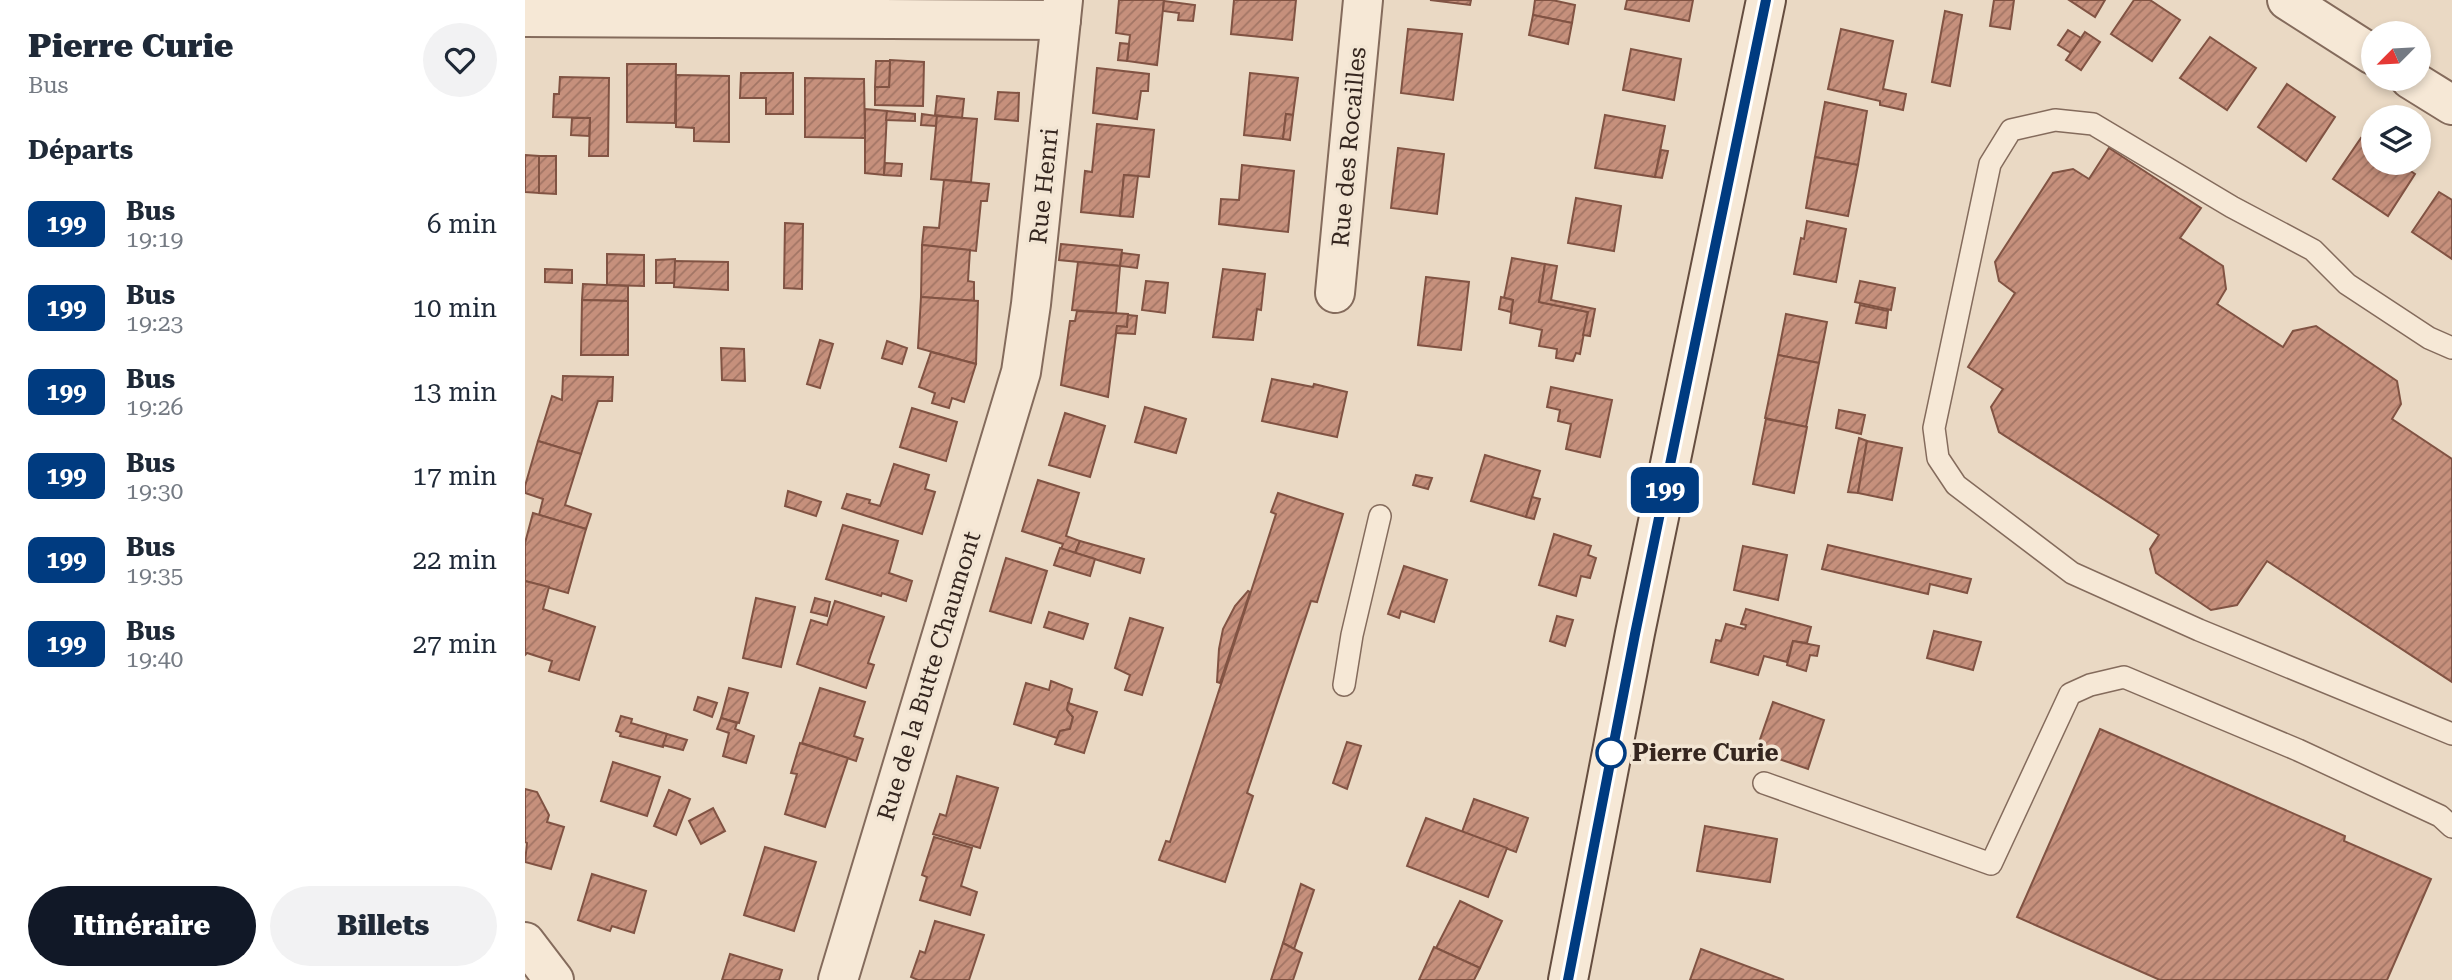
<!DOCTYPE html>
<html lang="fr">
<meta charset="utf-8">
<style>
:root{--surface:#fff;--page:#f2f2f3;--text:#1f2937;--muted:#747a83;--accent:#111827}
body{margin:0;font-family:"Roboto Serif",serif;background:var(--page);color:var(--text);height:100vh;display:flex;flex-direction:column;font-size:26px;white-space:nowrap}
*{box-sizing:border-box;margin:0}
p{font-size:23px;color:var(--muted)}
.icon{flex:none;width:38px;height:38px;fill:none;stroke:currentColor;stroke-width:2;stroke-linecap:round;stroke-linejoin:round}
.map{position:relative;flex:1;overflow:hidden}
.panel{display:flex;flex-direction:column;background:var(--surface);width:525px}
.panel>*{flex:none}
.badge{padding:0 14px;border-radius:10px;font-size:24px;line-height:46px}
.needle{width:46px;rotate:246deg}
.controls{position:absolute;left:1836px;top:21px;display:grid;gap:14px}
.controls a{display:grid;place-items:center;width:70px;height:70px;border-radius:50%;background:var(--surface);box-shadow:0 4px 10px #0003;font-size:35px}
.map>.badge{position:absolute;translate:-50% -50%;box-shadow:0 0 0 4px #fff}
h2{padding:0 28px;font-size:26px;line-height:63px}
.round{display:grid;place-items:center;flex:none;width:74px;height:74px;border-radius:37px;background:var(--page)}
.headline{display:flex;align-items:center;justify-content:space-between;height:119px;padding:0 28px}
h1{font-size:33px;font-weight:800;line-height:52px}
.button{display:flex;gap:14px;margin-top:auto;padding:14px 28px}
.button a{flex:1;height:80px;border-radius:42px;background:var(--accent);color:#fff;font-size:28px;font-weight:800;line-height:80px;text-align:center}
.button a+a{background:var(--page);color:var(--text)}
ul{padding:0;list-style:none}
li{display:flex;align-items:center;gap:21px;height:84px;padding:0 28px}
li div{flex:1}
li b{display:block;font-size:26px}
li em{font-style:normal}
li .badge{min-width:77px;font-weight:700;text-align:center}
main{display:flex;flex:1;min-height:0}
.map>svg:first-child{display:block}
.building{fill:url(#building-hatch);stroke:#815343;stroke-width:2}
.lines{fill:none;stroke-linecap:round;stroke-linejoin:round}
.service-casing{stroke:#846b5c;stroke-width:24}
.minor-casing{stroke:#846b5c;stroke-width:42}
.secondary-casing{stroke:#654d3f;stroke-width:42}
.service{stroke:#f6e8d6;stroke-width:21}
.minor{stroke:#f6e8d6;stroke-width:38}
.secondary{stroke:#f6e8d6;stroke-width:38}
.line-casing{stroke:#fff;stroke-width:16}
.line{stroke:#003b80;stroke-width:10}
.stop-dot{fill:#fff;stroke:#003b80;stroke-width:3.5}
.labels{text-anchor:middle;stroke-width:7;stroke-linejoin:round;paint-order:stroke}
.street-label{font-size:24px;fill:#35261f;stroke:#f2e5d3}
.stop-label{font-size:24px;font-weight:bold;fill:#35261f;stroke:#f2e5d3;text-anchor:start}
</style>
<main>
<section class="panel">
<div class="headline"><div><h1>Pierre Curie</h1><p>Bus</p></div><a class="round"><svg class="icon" aria-label="heart" viewBox="0 0 24 24"><path d="M12 20l-8-8c-3-5 5-10 8-4 3-6 11-1 8 4z"/></svg></a></div>
<h2>Départs</h2>
<ul>
<li><span class="badge" style="background:#003b80;color:#fff">199</span><div><b>Bus</b><p>19:19</p></div><em>6 min</em></li>
<li><span class="badge" style="background:#003b80;color:#fff">199</span><div><b>Bus</b><p>19:23</p></div><em>10 min</em></li>
<li><span class="badge" style="background:#003b80;color:#fff">199</span><div><b>Bus</b><p>19:26</p></div><em>13 min</em></li>
<li><span class="badge" style="background:#003b80;color:#fff">199</span><div><b>Bus</b><p>19:30</p></div><em>17 min</em></li>
<li><span class="badge" style="background:#003b80;color:#fff">199</span><div><b>Bus</b><p>19:35</p></div><em>22 min</em></li>
<li><span class="badge" style="background:#003b80;color:#fff">199</span><div><b>Bus</b><p>19:40</p></div><em>27 min</em></li>
</ul>
<div class="button"><a>Itinéraire</a><a>Billets</a></div>
</section>
<div class="map">
<svg width="1927" height="980" viewBox="0 0 1927 980">
<defs>
<pattern id="building-hatch" width="6" height="6" patternUnits="userSpaceOnUse" patternTransform="scale(1.75)"><rect width="6" height="6" fill="#c6907c"/><path d="M-1 1l2-2M0 6l6-6M5 7l2-2" fill="none" stroke="#a27565"/></pattern>
</defs>
<rect width="100%" height="100%" fill="#ead9c4"/>
<g class="building">
<path d="M594,0H639L632,65L602,61L605,35L591,33Z"/>
<path d="M709,0H771L767,40L706,34Z"/>
<path d="M905,0H946L945,5Z"/>
<path d="M1010,0H1027L1050,5L1047,23L1008,15Z"/>
<path d="M1102,0H1168L1164,21L1100,9Z"/>
<path d="M1469,0H1489L1485,29L1465,26Z"/>
<path d="M1544,0H1580L1570,17Z"/>
<path d="M1609,0H1625L1655,20L1627,61L1586,34Z"/>
<path d="M639,1L670,5L668,21L653,20L654,13L638,11Z"/>
<path d="M1420,11L1437,15L1425,86L1407,82Z"/>
<path d="M1008,15L1047,23L1043,44L1004,35Z"/>
<path d="M883,29L937,34L928,100L876,93Z"/>
<path d="M1316,29L1368,41L1358,89L1381,94L1378,110L1355,105V101L1303,89Z"/>
<path d="M1543,30L1556,38L1546,53L1533,45Z"/>
<path d="M1560,32L1575,42L1556,70L1541,60Z"/>
<path d="M1685,37L1731,68L1702,110L1655,78Z"/>
<path d="M595,43L604,44L602,61L593,60Z"/>
<path d="M1106,49L1156,59L1149,100L1098,90Z"/>
<path d="M365,60L399,62L398,106L350,105V87H364Z"/>
<path d="M351,61H365L364,87H350Z"/>
<path d="M102,64H151L150,123L102,122Z"/>
<path d="M572,68L624,74L623,91H616L612,119L568,113Z"/>
<path d="M216,73H268V114H241V98H215Z"/>
<path d="M725,73L773,78L768,115L761,114L758,139L719,135Z"/>
<path d="M151,75L204,76V142L169,141V128L151,127Z"/>
<path d="M35,77L84,78L83,156H64L65,118L28,117L29,94H34Z"/>
<path d="M280,78L339,79L340,138L280,137Z"/>
<path d="M1762,84L1810,117L1781,161L1733,127Z"/>
<path d="M473,92L494,93L493,121L470,119Z"/>
<path d="M412,96L439,99L437,118L410,115Z"/>
<path d="M1300,102L1342,111L1333,165L1290,157Z"/>
<path d="M340,109L362,111L359,175L340,173Z"/>
<path d="M362,111L390,114V121L361,120Z"/>
<path d="M397,114L412,116L411,126L396,125Z"/>
<path d="M761,114L768,115L765,140L758,139Z"/>
<path d="M1080,115L1140,126L1130,177L1070,168Z"/>
<path d="M412,116L452,119L446,182L406,179Z"/>
<path d="M47,118H65L64,136L46,135Z"/>
<path d="M572,124L629,130L624,177L599,175L595,216L556,212L560,171L567,172Z"/>
<path d="M1836,138L1848,146V163H1874L1890,174L1863,216L1808,179Z"/>
<path d="M873,148L919,154L912,214L866,208Z"/>
<path d="M1584,148L1676,208L1655,238L1698,266L1701,289L1692,304L1758,347L1768,331L1791,326L1872,381L1876,404L1867,419L1927,459V682L1742,561L1712,605L1686,610L1631,573L1625,549L1634,535L1474,432L1466,407L1478,389L1443,367L1490,293L1474,281L1470,262L1528,173L1548,169L1564,179Z"/>
<path d="M1136,150L1143,151L1137,178L1130,177Z"/>
<path d="M0,155L14,156V193L0,192Z"/>
<path d="M14,156H31V194L14,193Z"/>
<path d="M1290,157L1333,165L1323,216L1281,208Z"/>
<path d="M360,163L377,164L376,176L359,175Z"/>
<path d="M717,165L769,171L763,232L694,224L696,199L714,200Z"/>
<path d="M599,175L613,176L608,217L595,216Z"/>
<path d="M419,180L464,184L462,201H456L451,251L397,245L399,227L414,228Z"/>
<path d="M1914,192L1927,200V259L1887,232Z"/>
<path d="M1051,198L1096,206L1089,251L1043,243Z"/>
<path d="M1282,221L1321,229L1311,282L1269,274L1276,238L1279,239Z"/>
<path d="M260,223L278,224L277,289L259,288Z"/>
<path d="M536,244L597,250L595,266L534,260Z"/>
<path d="M397,245L445,250L443,281L449,282V301L396,297Z"/>
<path d="M597,253L614,255L612,268L595,266Z"/>
<path d="M82,254L119,255V286L82,285Z"/>
<path d="M987,258L1020,264L1014,302L1063,312L1055,354L1051,353L1048,361L1031,358L1032,349L1014,346L1017,330L985,323L988,300L979,298Z"/>
<path d="M150,259V283H131V260Z"/>
<path d="M150,261L203,262V290L149,287Z"/>
<path d="M553,262L595,266L591,313L547,310Z"/>
<path d="M1020,264L1032,266L1026,300L1070,309L1065,336L1058,335L1063,312L1014,302Z"/>
<path d="M20,269L47,270V283L20,282Z"/>
<path d="M698,269L740,274L736,310L732,309L728,340L688,337Z"/>
<path d="M901,277L944,282L936,350L893,345Z"/>
<path d="M621,281L643,283L640,313L617,310Z"/>
<path d="M1335,281L1370,288L1366,310L1330,302Z"/>
<path d="M58,284L103,286V301L57,300Z"/>
<path d="M396,297L453,301L451,364L393,348Z"/>
<path d="M976,297L988,300L986,312L974,309Z"/>
<path d="M57,300L103,301V355H56Z"/>
<path d="M1335,305L1363,311L1361,328L1331,323Z"/>
<path d="M552,311L603,314L602,327L592,326L583,397L536,385L545,321H550Z"/>
<path d="M1261,314L1302,322L1294,363L1253,355Z"/>
<path d="M603,315L612,316L610,334L591,333L592,326L602,327Z"/>
<path d="M295,340L308,344L295,388L282,384Z"/>
<path d="M362,341L382,348L377,364L357,358Z"/>
<path d="M196,348L219,349L220,381L197,380Z"/>
<path d="M406,352L451,364L439,402L427,398L424,408L407,403L410,393L394,387Z"/>
<path d="M1253,355L1294,363L1281,427L1240,418Z"/>
<path d="M38,376L88,377L87,401H73L56,454L13,441L27,396L37,400Z"/>
<path d="M747,379L788,387L789,384L822,392L812,437L737,421Z"/>
<path d="M1026,387L1087,400L1075,457L1041,449L1046,424L1033,421L1035,410L1022,407Z"/>
<path d="M620,407L661,419L651,453L610,442Z"/>
<path d="M387,408L432,422L421,461L375,447Z"/>
<path d="M1314,410L1340,415L1336,434L1311,428Z"/>
<path d="M540,413L580,426L565,477L524,465Z"/>
<path d="M1241,419L1282,427L1269,493L1228,484Z"/>
<path d="M1334,438L1342,441L1333,493L1323,492Z"/>
<path d="M13,441L56,454L40,505L66,514L61,529L14,515L18,499L0,493V486Z"/>
<path d="M1342,441L1377,448L1367,500L1333,493Z"/>
<path d="M960,455L1015,471L1001,517L946,501Z"/>
<path d="M369,464L404,475L400,489L410,492L397,534L317,508L322,494L345,500L344,503L355,506Z"/>
<path d="M891,475L907,478L903,489L888,485Z"/>
<path d="M513,480L554,493L541,536L555,541L550,553L536,549L538,544L497,531Z"/>
<path d="M263,491L296,502L291,516L260,506Z"/>
<path d="M753,493L818,514L792,602L786,601L722,793L728,796L700,882L634,860L641,841L645,842L751,514L746,512Z"/>
<path d="M1007,497L1015,499L1009,519L1001,517Z"/>
<path d="M8,513L61,529L43,593L0,581V543Z"/>
<path d="M318,525L373,541L364,573L387,581L381,601L357,593L356,596L301,579Z"/>
<path d="M1029,534L1066,546L1063,555L1071,558L1065,578L1056,576L1051,596L1014,585Z"/>
<path d="M555,541L619,559L615,573L550,553Z"/>
<path d="M1303,545L1446,579L1442,593L1405,584L1403,594L1297,569Z"/>
<path d="M1218,546L1262,555L1253,600L1209,590Z"/>
<path d="M535,548L570,559L565,576L529,565Z"/>
<path d="M481,558L522,571L506,623L465,611Z"/>
<path d="M879,566L922,580L909,622L876,611L874,618L863,614Z"/>
<path d="M0,581L24,587L18,609L70,627L54,680L24,671L27,661L2,653L0,655Z"/>
<path d="M723,591L725,592L695,683L692,682L694,649L698,629L710,606Z"/>
<path d="M231,598L270,607L256,667L218,658Z"/>
<path d="M290,598L305,602L302,616L286,612Z"/>
<path d="M310,601L359,617L343,663L349,665L341,688L272,664L286,620L302,625Z"/>
<path d="M1221,609L1286,627L1282,643L1268,641L1262,662L1239,656L1233,675L1186,662L1191,640L1196,641L1201,624L1220,629L1221,625L1216,624Z"/>
<path d="M524,612L563,624L558,639L519,627Z"/>
<path d="M1032,616L1048,620L1040,646L1025,641Z"/>
<path d="M605,618L638,628L617,695L600,690L605,675L590,668Z"/>
<path d="M1409,631L1456,642L1448,670L1402,658Z"/>
<path d="M1268,641L1294,646L1292,656L1285,655L1281,671L1262,665Z"/>
<path d="M526,681L547,689L542,710L548,717L545,729L535,731L532,738L489,724L501,683L524,690Z"/>
<path d="M204,688L223,693L214,723L196,718Z"/>
<path d="M295,688L340,702L329,736L338,739L331,761L277,743Z"/>
<path d="M173,697L192,703L187,717L169,710Z"/>
<path d="M1248,702L1299,720L1283,769L1231,751Z"/>
<path d="M543,703L572,712L559,753L530,744L535,731L545,729L548,717L542,710Z"/>
<path d="M96,716L107,719L106,723L113,725L142,734L138,747L95,736L96,733L91,731Z"/>
<path d="M196,718L212,723L210,729L229,736L221,763L198,756L204,733L192,729Z"/>
<path d="M1575,729L1820,836L1819,841L1906,879L1862,980H1635L1492,917Z"/>
<path d="M142,734L162,740L158,750L138,745Z"/>
<path d="M822,742L836,746L822,789L808,783Z"/>
<path d="M275,743L323,758L300,827L260,814L272,774L266,773Z"/>
<path d="M88,762L135,777L122,816L76,801Z"/>
<path d="M432,776L473,788L455,848L408,834L415,814L421,816Z"/>
<path d="M0,789L12,792L24,815L22,822L39,827L26,869L0,862L2,843L0,842Z"/>
<path d="M144,790L165,799L151,835L129,826Z"/>
<path d="M949,799L1003,818L991,852L937,832Z"/>
<path d="M188,808L200,831L176,844L164,821Z"/>
<path d="M901,818L982,848L963,897L882,866Z"/>
<path d="M1180,826L1252,839L1245,882L1172,871Z"/>
<path d="M409,837L447,848L436,886L452,892L445,915L395,900L402,877L397,875Z"/>
<path d="M240,847L291,862L269,931L219,915Z"/>
<path d="M67,874L121,891L109,933L87,926L85,931L53,920Z"/>
<path d="M776,884L789,890L769,949L758,943Z"/>
<path d="M935,901L977,921L955,968L911,948Z"/>
<path d="M410,921L459,935L444,980H393L386,977L395,951L400,953Z"/>
<path d="M758,943L777,953L768,980H746Z"/>
<path d="M909,947L955,968L949,980H894Z"/>
<path d="M1176,949L1259,980H1165Z"/>
<path d="M205,954L257,970L254,980H197Z"/>
</g>
<g class="lines">
<g class="service-casing">
<g id="service">
<path d="M1927,348L1904,338L1822,284L1788,250L1707,207L1568,124L1530,120L1486,130L1465,164L1409,428L1413,458L1431,485L1547,573L1674,630L1927,734"/>
<path d="M819,685L827,635L855,516"/>
<path d="M1239,783L1466,864L1545,694L1565,685L1599,677L1773,750L1915,816L1927,827"/>
</g>
</g>
<g class="minor-casing">
<g id="minor">
<path d="M1762,0L1848,55"/>
<path d="M0,17L536,20"/>
<path d="M1885,79L1927,105"/>
<path d="M810,293L838,0"/>
<path d="M0,942L29,980"/>
<path d="M313,980L496,372L506,304L538,0"/>
</g>
</g>
<g class="secondary-casing">
<path id="secondary" d="M1043,980L1110,633L1241,0"/>
</g>
<use href="#service" class="service"/>
<use href="#minor" class="minor"/>
<use href="#secondary" class="secondary"/>
</g>
<g class="lines">
<g class="line-casing">
<path id="line" d="M1043,980L1110,634L1241,0"/>
</g>
<use href="#line" class="line"/>
</g>
<circle class="stop-dot" cx="1086" cy="753" r="14"/>
<g class="labels">
<g class="street-label">
<text transform="translate(824 147) rotate(-85)" y="8">Rue des Rocailles</text>
<text transform="translate(519 186) rotate(-84)" y="8">Rue Henri</text>
<text transform="translate(404 676) rotate(-73)" y="8">Rue de la Butte Chaumont</text>
</g>
<g class="stop-label">
<text x="1107" y="761">Pierre Curie</text>
</g>
</g>
</svg>
<div class="controls">
<a><svg class="needle" viewBox="-14 -14 28 28"><path d="M0-13l5 13h-10z" fill="#e53935"/><path d="M0 13l5-13h-10z" fill="#747a83"/></svg></a>
<a><svg class="icon" aria-label="layers" viewBox="0 0 24 24"><path d="M12 4l9 5-9 5-9-5zM3 14l9 5 9-5"/></svg></a>
</div>
<b class="badge" style="left:1140px;top:490px;background:#003b80;color:#fff">199</b>
</div>
</main>
